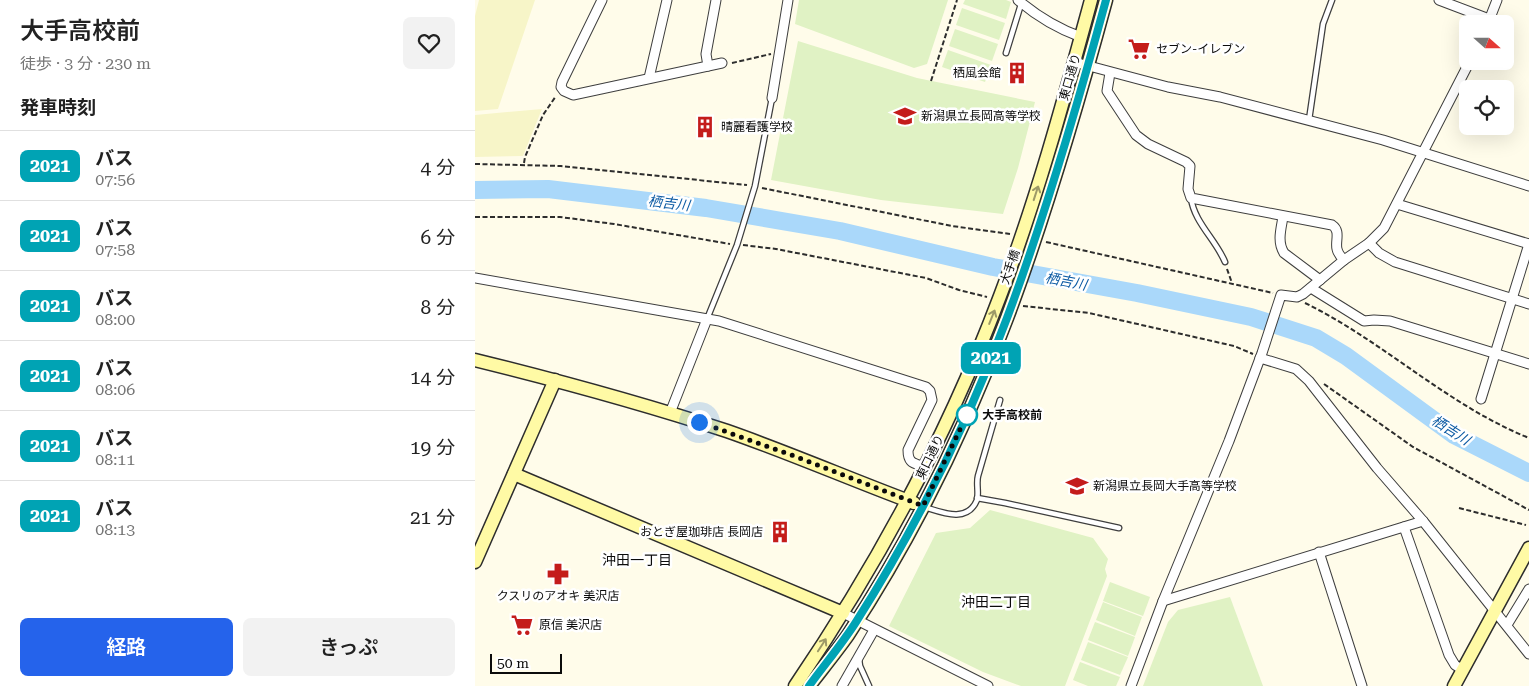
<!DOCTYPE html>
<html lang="ja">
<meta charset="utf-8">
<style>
:root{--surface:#fff;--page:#f2f2f2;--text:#222;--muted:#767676;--line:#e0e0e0;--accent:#2563eb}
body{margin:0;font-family:"Roboto Serif","Noto Sans JP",serif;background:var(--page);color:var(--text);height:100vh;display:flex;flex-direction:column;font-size:19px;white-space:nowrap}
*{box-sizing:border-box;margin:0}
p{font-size:16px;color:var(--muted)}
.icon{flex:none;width:28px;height:28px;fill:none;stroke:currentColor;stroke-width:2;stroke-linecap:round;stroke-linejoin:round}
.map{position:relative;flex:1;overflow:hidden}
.panel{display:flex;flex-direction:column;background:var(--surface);width:475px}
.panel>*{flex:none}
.badge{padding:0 10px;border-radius:8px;font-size:18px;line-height:32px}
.needle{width:32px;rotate:111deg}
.tools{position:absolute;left:984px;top:15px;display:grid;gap:10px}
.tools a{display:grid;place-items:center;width:55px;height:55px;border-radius:8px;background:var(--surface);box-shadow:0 5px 20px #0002;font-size:25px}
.scale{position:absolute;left:15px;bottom:12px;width:72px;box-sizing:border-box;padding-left:5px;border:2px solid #0b0b0b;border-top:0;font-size:14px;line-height:18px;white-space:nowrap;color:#0b0b0b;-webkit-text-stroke:4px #fff;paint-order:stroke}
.you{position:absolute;width:25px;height:25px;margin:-12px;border:4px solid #fff;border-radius:50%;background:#1a73e8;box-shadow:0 0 0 8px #1a73e833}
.map>.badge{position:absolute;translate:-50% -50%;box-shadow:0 0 0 2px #fff}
h2{padding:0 20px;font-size:19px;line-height:45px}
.round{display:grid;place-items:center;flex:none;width:52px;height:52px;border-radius:8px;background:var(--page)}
.overview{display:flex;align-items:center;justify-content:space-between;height:85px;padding:0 20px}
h1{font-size:24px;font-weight:600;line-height:38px}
.cta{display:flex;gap:10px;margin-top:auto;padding:10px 20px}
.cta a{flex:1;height:58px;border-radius:8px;background:var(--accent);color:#fff;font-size:20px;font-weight:600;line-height:58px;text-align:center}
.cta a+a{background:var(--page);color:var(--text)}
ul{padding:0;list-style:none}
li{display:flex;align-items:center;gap:15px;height:70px;padding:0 20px;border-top:1px solid var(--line)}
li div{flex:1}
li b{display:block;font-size:19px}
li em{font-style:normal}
li .badge{min-width:55px;font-weight:700;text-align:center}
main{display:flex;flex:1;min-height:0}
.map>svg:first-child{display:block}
.farmland{fill:#f7f5c8}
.pitch{fill:#e0f2c4}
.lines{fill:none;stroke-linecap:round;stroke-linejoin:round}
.river{stroke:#aad8fa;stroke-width:18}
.lane-casing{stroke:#3e3e3e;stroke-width:7}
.street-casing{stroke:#3e3e3e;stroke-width:11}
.secondary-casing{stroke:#2d2d2d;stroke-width:15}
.path{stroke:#2d2d2d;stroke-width:2;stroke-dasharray:5 2.5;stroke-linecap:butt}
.lane{stroke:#fff;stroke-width:4.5}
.street{stroke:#fff;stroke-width:9}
.secondary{stroke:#fffaa5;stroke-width:12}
.oneway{stroke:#9d9a67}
.line-casing{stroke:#fff;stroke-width:11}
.line{stroke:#00a3b4;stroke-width:8}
.walk{stroke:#0b0b0b;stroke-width:5;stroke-dasharray:0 9}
.stop-dot{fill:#fff;stroke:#00a3b4;stroke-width:2.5}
.labels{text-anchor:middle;stroke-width:5;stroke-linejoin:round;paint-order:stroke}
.poi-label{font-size:12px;fill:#0b0b0b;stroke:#fff;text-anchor:start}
.street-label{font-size:12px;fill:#0b0b0b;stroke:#fff}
.stop-label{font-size:12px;font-weight:bold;fill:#0b0b0b;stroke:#fff;text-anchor:start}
.water-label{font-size:14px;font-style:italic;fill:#0d5ba4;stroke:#fff}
.neighbourhood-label{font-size:14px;fill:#0b0b0b;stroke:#fff}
</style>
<main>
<section class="panel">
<div class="overview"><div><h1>大手高校前</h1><p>徒歩 · 3 分 · 230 m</p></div><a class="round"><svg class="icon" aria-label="heart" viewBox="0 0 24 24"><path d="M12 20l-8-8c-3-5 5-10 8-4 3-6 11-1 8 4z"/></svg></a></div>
<h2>発車時刻</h2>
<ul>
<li><span class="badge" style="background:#00a3b4;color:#fff">2021</span><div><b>バス</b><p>07:56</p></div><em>4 分</em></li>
<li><span class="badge" style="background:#00a3b4;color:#fff">2021</span><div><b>バス</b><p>07:58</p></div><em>6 分</em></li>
<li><span class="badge" style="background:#00a3b4;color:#fff">2021</span><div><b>バス</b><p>08:00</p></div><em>8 分</em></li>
<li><span class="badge" style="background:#00a3b4;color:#fff">2021</span><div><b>バス</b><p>08:06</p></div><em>14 分</em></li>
<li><span class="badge" style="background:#00a3b4;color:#fff">2021</span><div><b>バス</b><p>08:11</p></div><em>19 分</em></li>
<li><span class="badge" style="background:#00a3b4;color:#fff">2021</span><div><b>バス</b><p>08:13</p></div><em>21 分</em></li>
</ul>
<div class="cta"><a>経路</a><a>きっぷ</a></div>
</section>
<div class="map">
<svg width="1054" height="686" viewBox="0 0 1054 686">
<rect width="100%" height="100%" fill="#fffcea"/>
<g class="farmland">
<path d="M4,0H60L23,109L0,111V16Z"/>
<path d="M67,109L48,156L0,157V115Z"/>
</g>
<g class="pitch">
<path d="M324,0H473L452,64L439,68L320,24Z"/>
<path d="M490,0H531L536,2L531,19L488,4Z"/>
<path d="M487,8L530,23L524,40L481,25Z"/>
<path d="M480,29L523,44L517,61L474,46Z"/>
<path d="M323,41L442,78L560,102L543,168L528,214L406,200L296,180Z"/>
<path d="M473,50L516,65L510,82L467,67Z"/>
<path d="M515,510L618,538L633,559L630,569L632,576L590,686H546L508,672L414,626L461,533L495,528Z"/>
<path d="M635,582L675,597L668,616L628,601Z"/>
<path d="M755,597L788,686H668L693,622L703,610Z"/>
<path d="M628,602L667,617L660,636L621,620Z"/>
<path d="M620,622L660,637L653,656L613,640Z"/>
<path d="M613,642L653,657L645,675L606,660Z"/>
<path d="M605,662L645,677L641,686H613L598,680Z"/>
</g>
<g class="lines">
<path class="river" d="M0,190L73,189L231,208L365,231L518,267L662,293L776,317L841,338L871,356L979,435L1054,473"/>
<g class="lane-casing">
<g id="lane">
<path d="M531,53L547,1"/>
<path d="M834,120L848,24L857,0"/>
<path d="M716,198C719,222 741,240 750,262"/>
<path d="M232,319L262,245L280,186L297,98"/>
<path d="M502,498L530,503L644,528"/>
<path d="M449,507C466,512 492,524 502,500C504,493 501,483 503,476L525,400"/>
<path d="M384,659L385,666L394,686"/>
</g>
</g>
<g class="street-casing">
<g id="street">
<path d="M127,0L87,82L86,87L89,91L98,95L247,63"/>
<path d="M543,0C563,17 581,28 606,37"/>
<path d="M964,0L1014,19"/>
<path d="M1013,23L1022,0"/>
<path d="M599,62L693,87L745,97L908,140L1054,186"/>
<path d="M233,66L231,54L241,0"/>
<path d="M635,73L632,91L661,135L673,144L711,162L715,166L713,189L716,198L857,225C866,231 860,241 862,249C863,254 866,257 869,260"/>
<path d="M174,78L192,0"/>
<path d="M297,98L313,0"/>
<path d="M922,204L1054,244"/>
<path d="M808,217C806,229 802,242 809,253L845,280"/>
<path d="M894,243L904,253L920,262L1054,304"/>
<path d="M0,278L244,321L451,387L455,391L457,400L433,450C433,464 439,463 450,467"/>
<path d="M836,288L889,321L899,320L915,321L1054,364"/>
<path d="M785,358L821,369L834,381L902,468L948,521L1054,654"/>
<path d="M1006,399L1054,244"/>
<path d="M195,413L232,319"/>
<path d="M929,527L974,655L980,665L988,670"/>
<path d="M844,552L887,686"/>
<path d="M688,601L948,521"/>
<path d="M368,613L513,686"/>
<path d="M1032,625L1054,589"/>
<path d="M367,686L399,630"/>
<path d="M656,686L688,601L754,441L787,353L806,295L822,297L828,294L869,260L894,243L909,228L995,61"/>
</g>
</g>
<g class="secondary-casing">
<g id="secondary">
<path d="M0,360C85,381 169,404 252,431C315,453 377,480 439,503"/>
<path d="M39,474L368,613"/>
<path d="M0,562L80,380"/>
<path d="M320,686C403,564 473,434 525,296C562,199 589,99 616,0"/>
<path d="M334,686C347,669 361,652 373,635C438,536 491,428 532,318C571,214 602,107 631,0"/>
<path d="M979,686L1054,548"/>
</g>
</g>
<g class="path">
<path d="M257,63L296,54"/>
<path d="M456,81L482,0"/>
<path d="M49,163L50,157L68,115L81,96"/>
<path d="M0,164L86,166L272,185"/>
<path d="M287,188L477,226L535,234"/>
<path d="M0,217H85L139,224L255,244"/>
<path d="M571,242L798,293"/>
<path d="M268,245L301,249L451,278L484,290L512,297"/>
<path d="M752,269L757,283"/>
<path d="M830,303C908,341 972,405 1054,438"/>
<path d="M548,306L614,313L759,346L778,354"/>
<path d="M849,384L938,447L1054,510"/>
<path d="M984,508L1051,525"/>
</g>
<use href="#lane" class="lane"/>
<use href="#street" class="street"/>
<use href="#secondary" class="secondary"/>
</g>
<defs><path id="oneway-shaft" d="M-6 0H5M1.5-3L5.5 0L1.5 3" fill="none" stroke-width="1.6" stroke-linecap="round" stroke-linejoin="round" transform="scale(1.25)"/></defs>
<g class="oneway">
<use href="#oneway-shaft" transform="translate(561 193) rotate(-72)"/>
<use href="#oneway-shaft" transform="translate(517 317) rotate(-68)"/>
<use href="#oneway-shaft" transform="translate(347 645) rotate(-57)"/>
</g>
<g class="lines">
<g class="line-casing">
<path id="line" d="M334,686C350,664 367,644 381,622C442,526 493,423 532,318C571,214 602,107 631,0"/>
</g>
<use href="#line" class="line"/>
<path class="walk" d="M224,422L319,456L448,506L492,415"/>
</g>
<defs>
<g id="supermarket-bare" transform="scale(1.725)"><path d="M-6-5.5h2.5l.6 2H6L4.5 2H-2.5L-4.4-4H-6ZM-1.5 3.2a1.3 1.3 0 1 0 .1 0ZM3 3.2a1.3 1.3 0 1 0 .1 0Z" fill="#c41c1b" stroke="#fff" stroke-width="2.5" paint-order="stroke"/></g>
<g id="building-bare" transform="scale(1.725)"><path d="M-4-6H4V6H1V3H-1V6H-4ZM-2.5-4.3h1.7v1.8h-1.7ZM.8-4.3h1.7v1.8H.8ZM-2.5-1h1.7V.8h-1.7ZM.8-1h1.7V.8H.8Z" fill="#c41c1b" stroke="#fff" stroke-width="2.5" paint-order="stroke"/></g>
<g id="school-bare" transform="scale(1.725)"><path d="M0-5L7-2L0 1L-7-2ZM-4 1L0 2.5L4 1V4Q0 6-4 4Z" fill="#c41c1b" stroke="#fff" stroke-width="2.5" paint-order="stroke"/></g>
<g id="pharmacy-bare" transform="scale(1.725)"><path d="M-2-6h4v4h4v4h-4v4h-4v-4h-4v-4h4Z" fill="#c41c1b" stroke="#fff" stroke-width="2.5" paint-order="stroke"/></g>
</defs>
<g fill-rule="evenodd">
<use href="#supermarket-bare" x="664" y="49"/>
<use href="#building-bare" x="542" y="73"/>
<use href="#school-bare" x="430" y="116"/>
<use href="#building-bare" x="230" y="127"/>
<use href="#school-bare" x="602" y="486"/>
<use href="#building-bare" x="305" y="532"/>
<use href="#pharmacy-bare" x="83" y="574"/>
<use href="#supermarket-bare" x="47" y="625"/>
</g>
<circle class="stop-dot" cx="492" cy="415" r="10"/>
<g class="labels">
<g class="poi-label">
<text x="681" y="53">セブン-イレブン</text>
<text x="526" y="77" text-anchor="end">栖風会館</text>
<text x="446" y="120">新潟県立長岡高等学校</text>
<text x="246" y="131">晴麗看護学校</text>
<text x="618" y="490">新潟県立長岡大手高等学校</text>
<text x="288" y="536" text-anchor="end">おとぎ屋珈琲店 長岡店</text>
<text x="83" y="600" text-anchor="middle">クスリのアオキ 美沢店</text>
<text x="64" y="629">原信 美沢店</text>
</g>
<g class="street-label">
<text transform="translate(595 77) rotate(-74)" y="4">東口通り</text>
<text transform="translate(535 267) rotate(-71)" y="4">大手橋</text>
<text transform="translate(455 457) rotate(-64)" y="4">東口通り</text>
</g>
<g class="stop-label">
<text x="507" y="419">大手高校前</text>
</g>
<g class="water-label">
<text transform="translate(194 203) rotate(7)" y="5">栖吉川</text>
<text transform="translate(591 281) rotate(11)" y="5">栖吉川</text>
<text transform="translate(976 430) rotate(32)" y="5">栖吉川</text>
</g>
<g class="neighbourhood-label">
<text x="162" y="565">沖田一丁目</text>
<text x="521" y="607">沖田二丁目</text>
</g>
</g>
</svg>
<div class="tools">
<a><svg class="needle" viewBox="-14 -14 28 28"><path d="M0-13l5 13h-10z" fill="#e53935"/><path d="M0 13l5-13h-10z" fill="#767676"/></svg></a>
<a><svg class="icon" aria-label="locate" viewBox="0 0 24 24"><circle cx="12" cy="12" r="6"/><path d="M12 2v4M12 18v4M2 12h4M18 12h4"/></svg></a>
</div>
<div class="scale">50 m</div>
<div class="you" style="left:224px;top:422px"></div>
<b class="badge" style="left:516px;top:358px;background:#00a3b4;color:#fff">2021</b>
</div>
</main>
